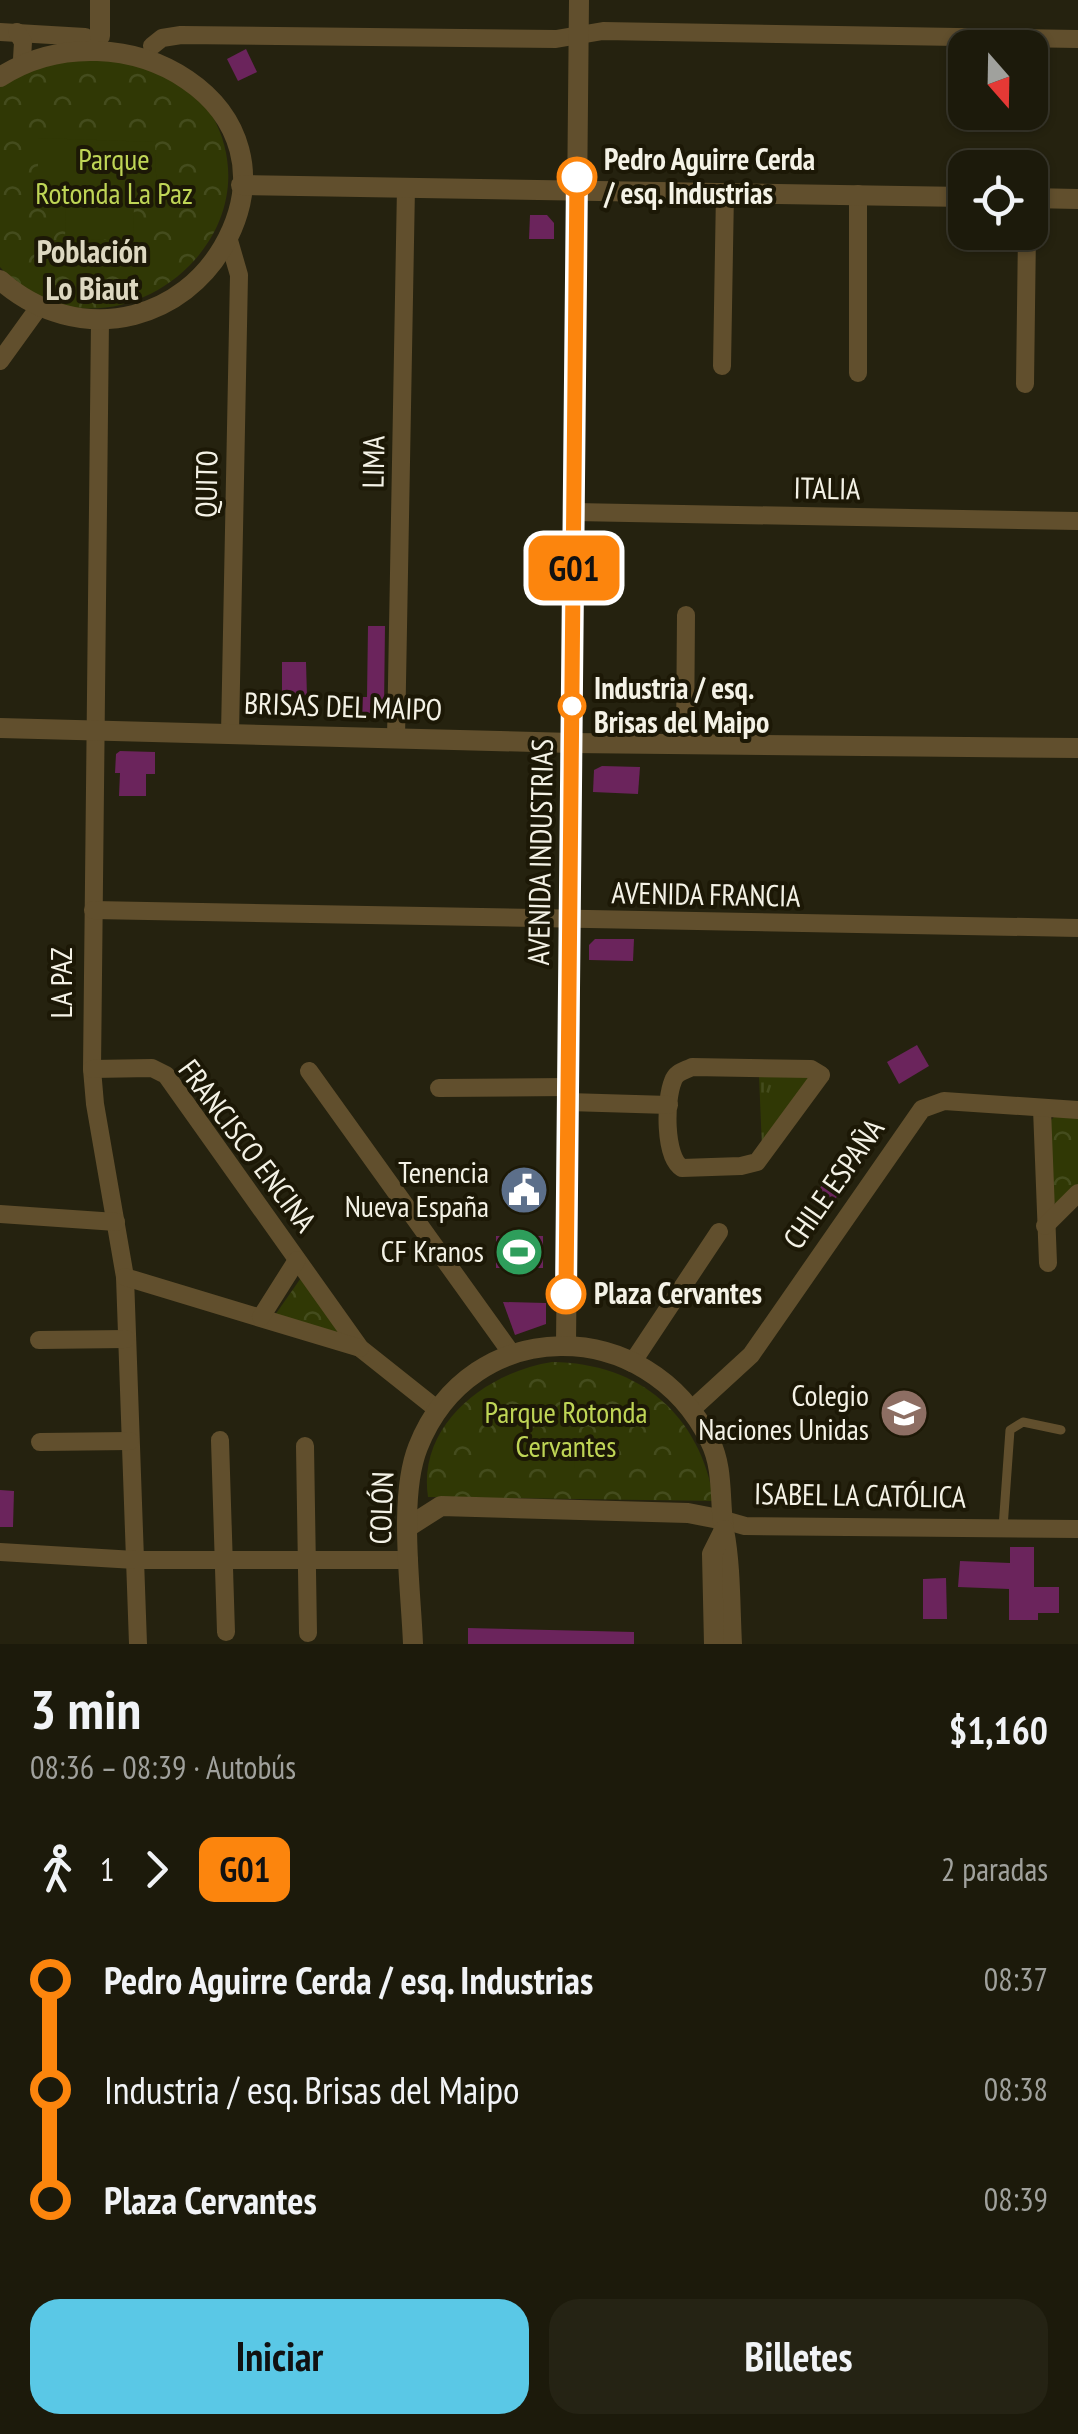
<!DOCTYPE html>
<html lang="es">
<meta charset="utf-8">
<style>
:root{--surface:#1c1a0b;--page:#252314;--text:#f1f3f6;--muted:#a0a19d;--line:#3a382c;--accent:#5ac8e6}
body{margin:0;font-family:"PT Sans Narrow",sans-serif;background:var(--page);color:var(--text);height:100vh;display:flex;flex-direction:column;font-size:38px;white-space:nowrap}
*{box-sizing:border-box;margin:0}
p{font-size:32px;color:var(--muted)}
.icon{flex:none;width:55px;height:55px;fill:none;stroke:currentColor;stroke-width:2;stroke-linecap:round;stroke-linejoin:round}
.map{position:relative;height:1644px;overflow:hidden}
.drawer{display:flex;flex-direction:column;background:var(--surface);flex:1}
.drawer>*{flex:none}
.badge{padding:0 20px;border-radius:15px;font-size:35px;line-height:65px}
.needle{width:65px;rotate:160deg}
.buttons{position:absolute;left:948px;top:30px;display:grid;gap:20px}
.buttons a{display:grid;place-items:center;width:100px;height:100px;border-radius:20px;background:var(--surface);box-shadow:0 2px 8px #0004,0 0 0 2px var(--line);font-size:50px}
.map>.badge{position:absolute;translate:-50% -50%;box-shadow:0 0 0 5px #fff}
.legs{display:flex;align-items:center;gap:15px;height:110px;padding:0 30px;font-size:32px}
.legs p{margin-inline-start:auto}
.head{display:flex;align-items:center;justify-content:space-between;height:170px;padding:0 30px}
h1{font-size:55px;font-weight:800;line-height:75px}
.primary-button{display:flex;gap:20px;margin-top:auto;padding:20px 30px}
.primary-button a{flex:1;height:115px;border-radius:30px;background:var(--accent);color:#111;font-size:40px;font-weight:800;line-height:115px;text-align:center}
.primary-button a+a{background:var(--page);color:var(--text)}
ul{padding:0 30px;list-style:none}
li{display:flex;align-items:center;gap:35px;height:110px;font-size:38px}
li i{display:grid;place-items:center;width:15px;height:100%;margin:0 12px;background:currentColor}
li i::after{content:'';width:25px;height:25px;margin:-12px;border:8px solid;border-radius:50%;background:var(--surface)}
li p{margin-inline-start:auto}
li:first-child i{background:linear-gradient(#0000 50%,currentColor 0)}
li:last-child i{background:linear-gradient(currentColor 50%,#0000 0)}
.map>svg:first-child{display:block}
.grass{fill:url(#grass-tufts)}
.park{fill:url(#park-crowns)}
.garden{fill:#303805}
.building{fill:#6b245c}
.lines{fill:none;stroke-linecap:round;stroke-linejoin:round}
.service{stroke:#614f2d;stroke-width:9}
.minor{stroke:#614f2d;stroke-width:18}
.tertiary{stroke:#614f2d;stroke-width:20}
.line-1-casing{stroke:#fff;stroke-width:22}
.line-1{stroke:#fc850d;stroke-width:15}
.stop-1-dot{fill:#fff;stroke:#fc850d;stroke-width:5}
.labels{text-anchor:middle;stroke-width:8;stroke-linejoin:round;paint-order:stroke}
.park-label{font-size:30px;fill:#bfd556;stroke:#1c1806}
.stop-label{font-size:30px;font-weight:bold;fill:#f4f2e6;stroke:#1c1806;text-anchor:start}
.street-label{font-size:30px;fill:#f4f2e6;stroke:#1c1806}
.poi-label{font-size:30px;fill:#f4f2e6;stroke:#1c1806;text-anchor:end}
.neighbourhood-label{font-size:32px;font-weight:bold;fill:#ddd8c1;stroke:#1c1806}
</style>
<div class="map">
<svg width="1078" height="1644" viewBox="0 0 1078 1644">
<defs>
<pattern id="grass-tufts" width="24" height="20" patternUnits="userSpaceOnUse" patternTransform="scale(2.5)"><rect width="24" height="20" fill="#303805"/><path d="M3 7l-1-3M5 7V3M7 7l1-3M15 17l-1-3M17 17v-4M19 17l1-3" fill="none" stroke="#444c1d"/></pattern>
<pattern id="park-crowns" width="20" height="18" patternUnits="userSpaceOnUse" patternTransform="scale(2.5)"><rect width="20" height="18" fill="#303805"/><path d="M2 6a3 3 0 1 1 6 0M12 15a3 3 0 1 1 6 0" fill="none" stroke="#444c1d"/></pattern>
</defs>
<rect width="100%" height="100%" fill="#25220f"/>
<path class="grass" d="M759,1076L811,1077L762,1147Z"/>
<g class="park">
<path d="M36,59L158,61C175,77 200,95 212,115C284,246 100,378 0,267V86Z"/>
<path d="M1055,1116H1078V1188L1059,1207L1049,1198V1122Z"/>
<path d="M303,1275L348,1338L275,1315Z"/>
<path d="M552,1362C640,1363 700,1415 714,1501L428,1497C417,1424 487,1372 552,1362Z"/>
</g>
<g class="garden">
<path d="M38,138L155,142L157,204H120L134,206L133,240L65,239L66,204H38Z"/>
<path d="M501,1436H575L574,1469H501Z"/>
</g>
<g class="building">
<path d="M246,49L257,72L238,81L227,59Z"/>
<path d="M530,215H547L554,223V239H529Z"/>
<path d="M368,626H385L384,708L375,713H328L329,697H367Z"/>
<path d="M282,662H306L307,697H282Z"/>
<path d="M120,751L155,752V774H146V796H119L120,773H115L116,754Z"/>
<path d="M602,766L640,767L638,794L593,792L594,770Z"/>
<path d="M595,939H634L633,961L589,960V945Z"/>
<path d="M917,1045L929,1066L899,1084L887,1062Z"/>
<path d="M822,1185L838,1195L827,1212L811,1202Z"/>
<rect x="496" y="1236" width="47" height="32"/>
<path d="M503,1302L546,1303V1324L515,1335Z"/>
<path d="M0,1490L14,1491L13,1527H0Z"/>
<path d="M1010,1547H1034V1587H1059V1613H1038V1620H1009V1589L958,1587L960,1561L1010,1563Z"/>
<path d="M946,1578L947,1619H923V1579Z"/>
<path d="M468,1628L634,1632V1644H468Z"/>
</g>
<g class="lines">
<path class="service" d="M1003,1528L1010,1430L1023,1422L1061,1430"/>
<g class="minor">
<path d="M0,32L85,37"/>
<path d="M17,32L23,42L22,59"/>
<path d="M152,46L162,38L181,35L556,39L603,31L1078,39"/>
<path d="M858,194V373"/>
<path d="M228,237L239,275L230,734"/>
<path d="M100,320L92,1069L95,1104L125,1277L138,1644"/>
<path d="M0,361L39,307"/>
<path d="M722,366L725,192"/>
<path d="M1025,384L1027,232"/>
<path d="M574,512L1078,521"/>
<path d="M396,738L406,187"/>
<path d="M685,744L686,615"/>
<path d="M93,910L1078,928"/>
<path d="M692,1067L811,1069L821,1075L757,1162L741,1166L682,1168C664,1157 665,1100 673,1081C676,1072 684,1071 692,1067Z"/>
<path d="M92,1069L152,1068L166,1075L360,1348L438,1410"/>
<path d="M309,1071L512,1354"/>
<path d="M439,1088L568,1087"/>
<path d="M568,1102L669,1105"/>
<path d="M1042,1109L1048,1263"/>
<path d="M0,1214L116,1222"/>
<path d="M1045,1226L1078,1193"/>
<path d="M125,1277L360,1348"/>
<path d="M261,1317L297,1260"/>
<path d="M39,1340L126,1339"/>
<path d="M632,1363L719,1232"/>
<path d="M691,1410L751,1355L922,1109L944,1101L1078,1110"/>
<path d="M220,1440L226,1632"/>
<path d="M40,1442L130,1441"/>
<path d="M305,1446L308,1633"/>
<path d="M724,1520L745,1526L1078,1529"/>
<path d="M0,1552L135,1560H409"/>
</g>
<g class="tertiary">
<path d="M100,36V0"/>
<path d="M0,77C121,0 304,105 223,247C203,281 172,305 134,315C86,327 37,313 0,280"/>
<path d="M241,185L965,197"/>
<path d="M1030,198L1078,199"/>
<path d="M0,728L572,743L1078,748"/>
<path d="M566,1344L579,0"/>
<path d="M408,1527L441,1506L688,1513L724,1520"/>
<path d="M413,1644C411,1589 398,1497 418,1447C471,1313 648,1314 710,1441C724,1469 719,1500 724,1530C731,1567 730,1606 732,1644"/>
<path d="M714,1644L712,1554L724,1530"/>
</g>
</g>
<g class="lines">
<g class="line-1-casing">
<path id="line-1" d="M566,1294L577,177"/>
</g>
<use href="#line-1" class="line-1"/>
</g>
<defs>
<g id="civic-disc" transform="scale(2.5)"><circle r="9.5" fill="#5c6f8a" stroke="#1c1806"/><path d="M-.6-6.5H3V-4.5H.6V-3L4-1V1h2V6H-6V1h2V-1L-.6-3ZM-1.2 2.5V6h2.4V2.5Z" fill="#fff"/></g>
<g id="stadium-disc" transform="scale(2.5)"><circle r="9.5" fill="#2e9e5b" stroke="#1c1806"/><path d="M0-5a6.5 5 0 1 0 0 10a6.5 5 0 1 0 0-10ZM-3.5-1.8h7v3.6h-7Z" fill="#fff"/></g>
<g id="school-disc" transform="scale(2.5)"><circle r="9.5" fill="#8d6e63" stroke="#1c1806"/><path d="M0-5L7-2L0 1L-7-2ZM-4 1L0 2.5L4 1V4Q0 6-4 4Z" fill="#fff"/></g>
</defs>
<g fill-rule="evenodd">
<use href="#civic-disc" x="524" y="1190"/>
<use href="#stadium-disc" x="519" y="1252"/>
<use href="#school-disc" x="904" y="1413"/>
</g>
<g class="stop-1-dot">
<circle cx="577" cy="177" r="18"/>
<circle cx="572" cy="706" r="12"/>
<circle cx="566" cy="1294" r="18"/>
</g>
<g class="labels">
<g class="park-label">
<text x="114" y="170">Parque<tspan x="114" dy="34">Rotonda La Paz</tspan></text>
<text x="566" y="1423">Parque Rotonda<tspan x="566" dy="34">Cervantes</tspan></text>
</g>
<g class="stop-label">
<text x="604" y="170">Pedro Aguirre Cerda<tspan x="604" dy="34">/ esq. Industrias</tspan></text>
<text x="594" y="699">Industria / esq.<tspan x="594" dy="34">Brisas del Maipo</tspan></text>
<text x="594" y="1304">Plaza Cervantes</text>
</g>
<g class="street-label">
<text transform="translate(374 462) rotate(-89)" y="10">LIMA</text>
<text transform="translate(207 484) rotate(-89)" y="10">QUITO</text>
<text transform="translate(827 489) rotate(1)" y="10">ITALIA</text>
<text transform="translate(343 707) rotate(2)" y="10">BRISAS DEL MAIPO</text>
<text transform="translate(541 852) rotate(-89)" y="10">AVENIDA INDUSTRIAS</text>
<text transform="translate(706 895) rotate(1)" y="10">AVENIDA FRANCIA</text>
<text transform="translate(62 983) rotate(-90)" y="10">LA PAZ</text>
<text transform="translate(247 1146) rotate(53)" y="10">FRANCISCO ENCINA</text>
<text transform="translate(834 1184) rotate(-55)" y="10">CHILE ESPAÑA</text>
<text transform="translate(860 1496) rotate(1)" y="10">ISABEL LA CATÓLICA</text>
<text transform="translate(382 1508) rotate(-88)" y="10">COLÓN</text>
</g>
<g class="poi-label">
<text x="489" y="1183">Tenencia<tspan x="489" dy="34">Nueva España</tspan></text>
<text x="484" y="1262">CF Kranos</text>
<text x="869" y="1406">Colegio<tspan x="869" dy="34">Naciones Unidas</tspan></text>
</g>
<g class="neighbourhood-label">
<text x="92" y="263">Población<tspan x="92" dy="37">Lo Biaut</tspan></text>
</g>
</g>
</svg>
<div class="buttons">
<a><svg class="needle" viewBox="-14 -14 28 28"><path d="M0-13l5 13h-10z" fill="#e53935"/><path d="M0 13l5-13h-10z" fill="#a0a19d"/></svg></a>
<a><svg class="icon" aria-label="locate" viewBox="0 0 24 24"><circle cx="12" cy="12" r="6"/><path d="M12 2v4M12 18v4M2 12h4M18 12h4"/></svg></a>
</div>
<b class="badge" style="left:574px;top:568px;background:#fc850d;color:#111">G01</b>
</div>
<section class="drawer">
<div class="head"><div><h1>3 min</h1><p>08:36 – 08:39 · Autobús</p></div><b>$1,160</b></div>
<div class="legs"><svg class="icon" aria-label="walk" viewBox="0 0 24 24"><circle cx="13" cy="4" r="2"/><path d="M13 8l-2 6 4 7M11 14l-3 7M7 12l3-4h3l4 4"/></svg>1<svg class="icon" aria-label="forward" viewBox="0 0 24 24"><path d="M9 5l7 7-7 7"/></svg><b class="badge" style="background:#fc850d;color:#111">G01</b><p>2 paradas</p></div>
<ul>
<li><i style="color:#fc850d"></i><b>Pedro Aguirre Cerda / esq. Industrias</b><p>08:37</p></li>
<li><i style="color:#fc850d"></i><span>Industria / esq. Brisas del Maipo</span><p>08:38</p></li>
<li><i style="color:#fc850d"></i><b>Plaza Cervantes</b><p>08:39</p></li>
</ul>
<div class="primary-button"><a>Iniciar</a><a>Billetes</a></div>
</section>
